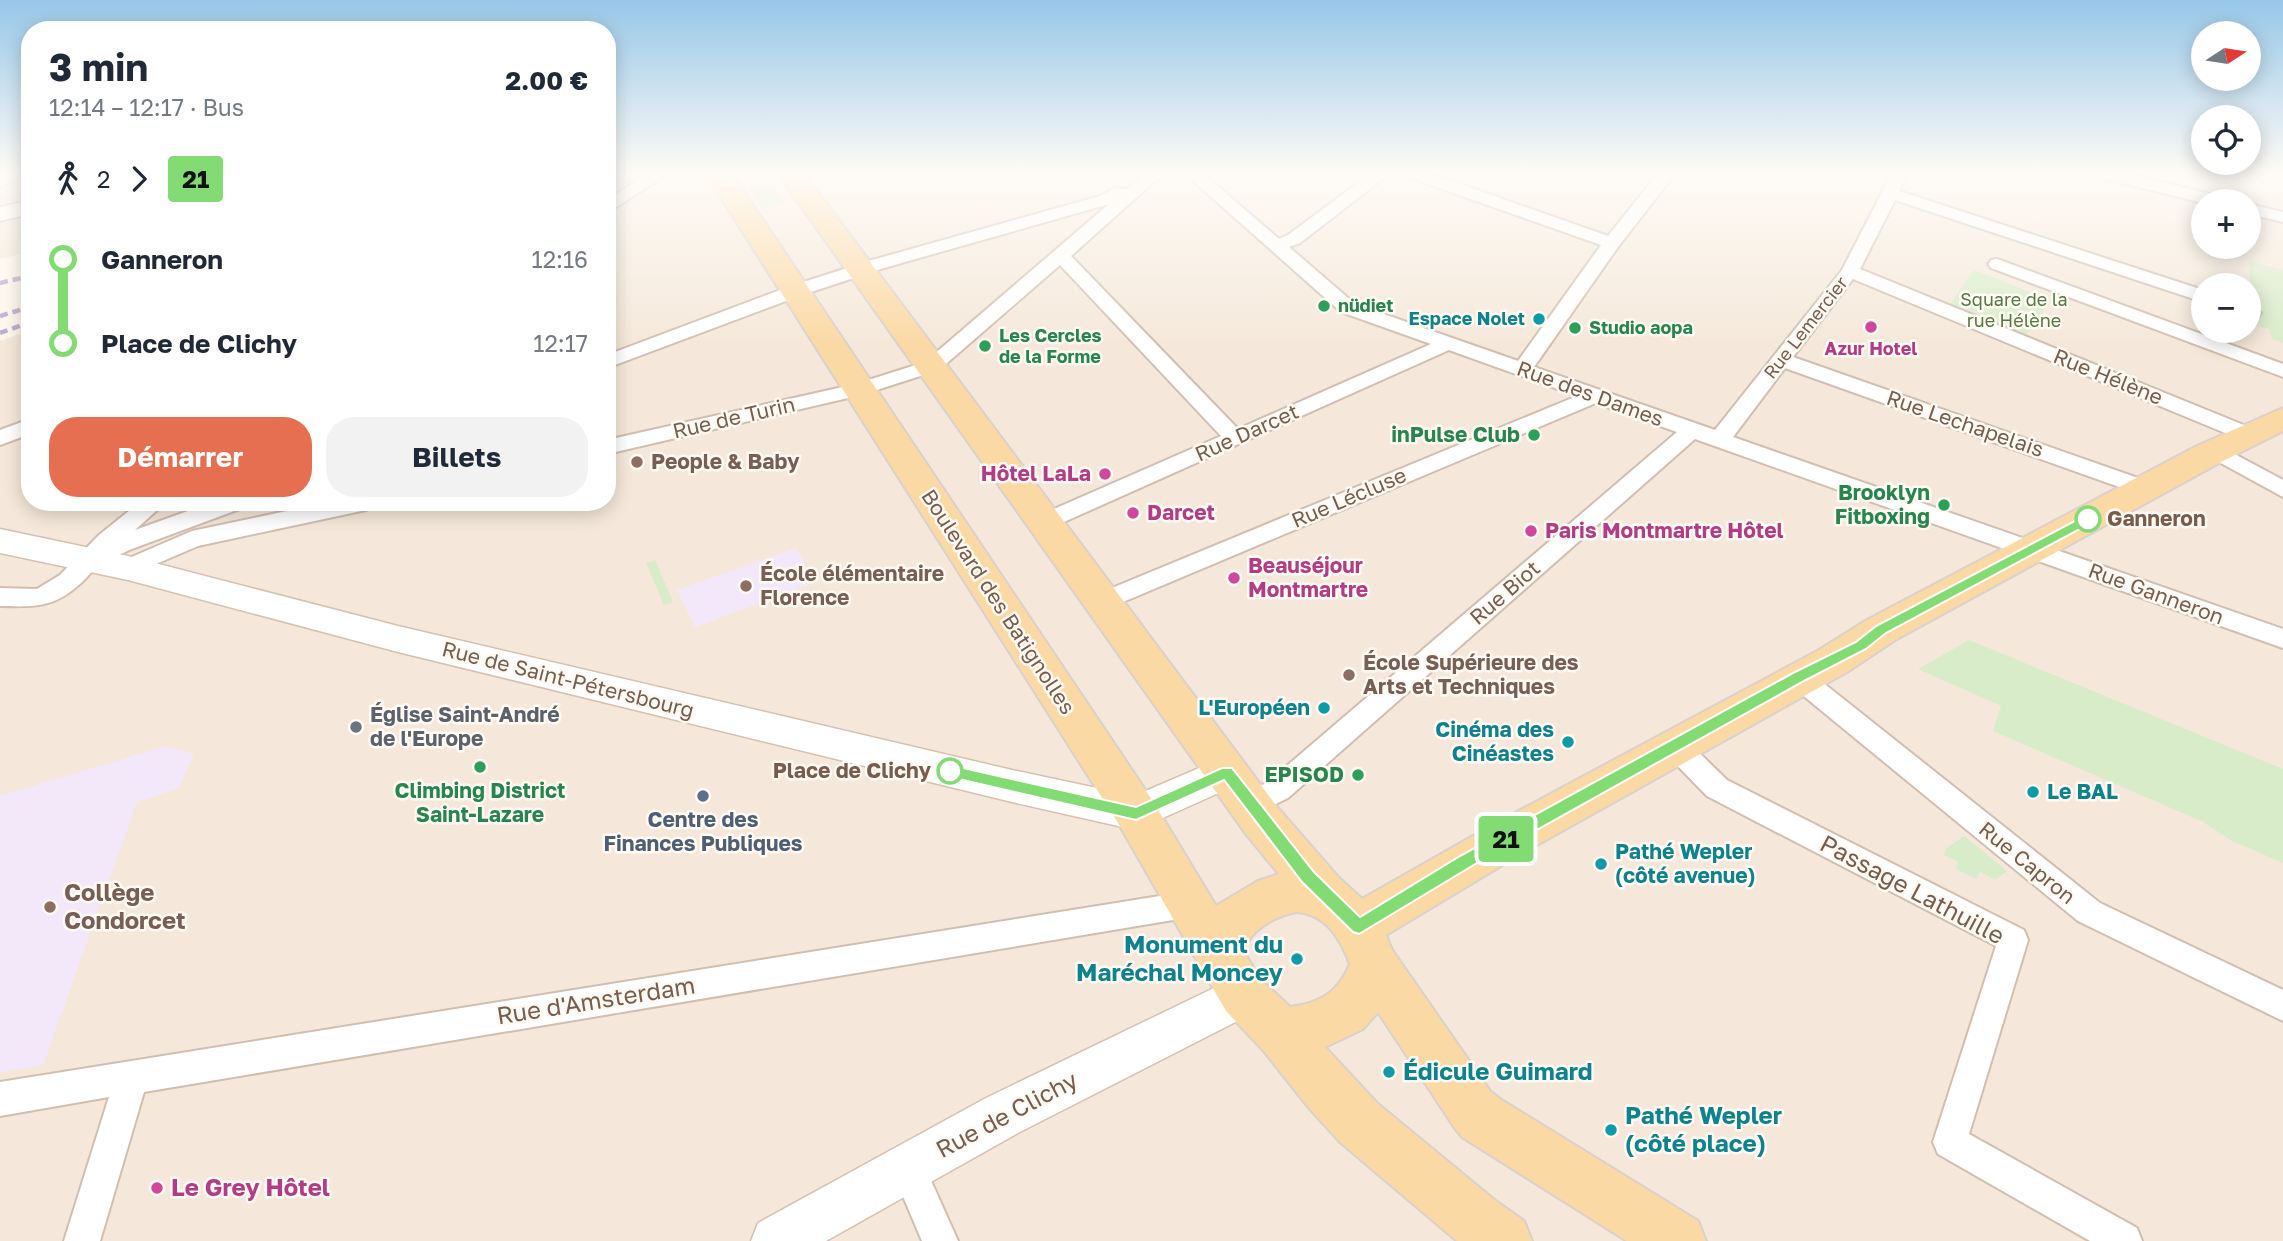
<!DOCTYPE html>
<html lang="fr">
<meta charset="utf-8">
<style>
:root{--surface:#fff;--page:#f2f2f3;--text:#1f2937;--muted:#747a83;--accent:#e76f51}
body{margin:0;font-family:"Golos Text",sans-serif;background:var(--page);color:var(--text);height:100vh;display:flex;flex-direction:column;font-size:26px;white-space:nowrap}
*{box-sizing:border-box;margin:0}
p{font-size:23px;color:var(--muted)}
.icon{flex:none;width:38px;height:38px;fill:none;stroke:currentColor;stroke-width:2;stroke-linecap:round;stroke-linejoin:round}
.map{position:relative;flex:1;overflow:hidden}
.drawer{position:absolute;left:21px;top:21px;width:595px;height:490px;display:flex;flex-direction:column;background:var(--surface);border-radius:28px;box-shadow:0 4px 18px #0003}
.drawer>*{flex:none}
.badge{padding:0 14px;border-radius:5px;font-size:24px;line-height:46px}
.needle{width:46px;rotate:78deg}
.controls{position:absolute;left:2191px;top:21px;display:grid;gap:14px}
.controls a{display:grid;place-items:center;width:70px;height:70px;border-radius:50%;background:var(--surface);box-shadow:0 4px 18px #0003;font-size:35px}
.map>.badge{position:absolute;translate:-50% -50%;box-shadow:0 0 0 4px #fff}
.legs{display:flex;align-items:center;gap:10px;height:77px;padding:0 28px;font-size:23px}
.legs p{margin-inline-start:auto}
.overview{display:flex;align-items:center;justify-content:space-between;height:119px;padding:0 28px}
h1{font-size:38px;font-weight:700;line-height:52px}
.action{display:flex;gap:14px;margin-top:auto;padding:14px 28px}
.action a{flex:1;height:80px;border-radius:28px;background:var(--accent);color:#fff;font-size:28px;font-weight:700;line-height:80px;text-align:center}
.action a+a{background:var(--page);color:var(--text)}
ul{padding:0 28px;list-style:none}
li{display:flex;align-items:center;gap:24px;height:84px;font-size:26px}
li i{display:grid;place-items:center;width:10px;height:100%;margin:0 9px;background:currentColor}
li i::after{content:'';width:18px;height:18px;margin:-9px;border:5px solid;border-radius:50%;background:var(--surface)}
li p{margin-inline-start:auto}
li:first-child i{background:linear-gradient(#0000 50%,currentColor 0)}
li:last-child i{background:linear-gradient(currentColor 50%,#0000 0)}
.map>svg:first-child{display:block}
.residential{fill:#f5e8da;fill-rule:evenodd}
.education{fill:#f3e8fa}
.green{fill:#d8ecc9}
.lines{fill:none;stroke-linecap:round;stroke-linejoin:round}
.street-casing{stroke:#d1beb0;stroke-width:4}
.secondary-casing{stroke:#d6c0b0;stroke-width:3}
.primary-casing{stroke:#dad1cd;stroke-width:4}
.street{fill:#fff;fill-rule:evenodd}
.secondary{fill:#fff;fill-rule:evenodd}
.primary{fill:#fbd9a5;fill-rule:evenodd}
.rail{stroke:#b9a8c9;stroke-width:4.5;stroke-dasharray:8 5;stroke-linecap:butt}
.line-1{fill:#82dc73;stroke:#fff;stroke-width:2}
.leisure-dot{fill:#2e9e5b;stroke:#fffaf3;stroke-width:2.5}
.culture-dot{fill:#0f9aa8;stroke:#fffaf3;stroke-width:2.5}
.hotel-dot{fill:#d1479c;stroke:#fffaf3;stroke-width:2.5}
.education-dot{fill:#8d6e63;stroke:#fffaf3;stroke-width:2.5}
.stop-1-dot{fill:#fff;stroke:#82dc73;stroke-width:3.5}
.worship-dot{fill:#6b7280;stroke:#fffaf3;stroke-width:2.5}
.service-dot{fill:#5c6f8a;stroke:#fffaf3;stroke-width:2.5}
.labels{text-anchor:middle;stroke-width:5;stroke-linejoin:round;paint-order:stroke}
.far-park-label{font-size:18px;fill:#537a41;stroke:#fffaf3}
.far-leisure-label{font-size:18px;font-weight:bold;fill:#27864d;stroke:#fffaf3;text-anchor:start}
.far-culture-label{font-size:18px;font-weight:bold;fill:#0d838f;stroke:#fffaf3;text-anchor:end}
.far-street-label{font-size:18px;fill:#7a5c4d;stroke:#fffaf3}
.far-hotel-label{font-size:18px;font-weight:bold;fill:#b23c85;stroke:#fffaf3}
.street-label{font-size:21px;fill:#7a5c4d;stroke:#fffaf3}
.leisure-label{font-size:21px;font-weight:bold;fill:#27864d;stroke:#fffaf3;text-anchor:end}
.education-label{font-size:21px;font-weight:bold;fill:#785e54;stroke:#fffaf3;text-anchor:start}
.hotel-label{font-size:21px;font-weight:bold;fill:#b23c85;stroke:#fffaf3;text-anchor:start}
.stop-label{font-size:21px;font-weight:bold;fill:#7a5c4d;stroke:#fffaf3;text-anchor:start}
.culture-label{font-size:21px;font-weight:bold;fill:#0d838f;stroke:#fffaf3;text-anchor:end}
.worship-label{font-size:21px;font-weight:bold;fill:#5b616d;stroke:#fffaf3;text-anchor:start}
.service-label{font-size:21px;font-weight:bold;fill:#4e5e75;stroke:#fffaf3}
.near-street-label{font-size:24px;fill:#7a5c4d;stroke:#fffaf3}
.near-education-label{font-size:24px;font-weight:bold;fill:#785e54;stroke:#fffaf3;text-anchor:start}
.near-culture-label{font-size:24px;font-weight:bold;fill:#0d838f;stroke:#fffaf3;text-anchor:start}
.near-hotel-label{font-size:24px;font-weight:bold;fill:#b23c85;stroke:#fffaf3;text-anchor:start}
</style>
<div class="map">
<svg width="2283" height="1241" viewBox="0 0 2283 1241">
<rect width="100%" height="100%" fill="#fdf6ec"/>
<g class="residential">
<path d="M0,171H30V252L0,259Z"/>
<path d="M607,171H2283V1241H0V341L30,330V502H607ZM2203,201H2249V247H2203ZM2203,285H2249V331H2203Z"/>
</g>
<g class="education">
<path d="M796,548L815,582L695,627L677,590Z"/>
<path d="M166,746L194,754L179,788L137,802L43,1065L0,1072V796Z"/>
</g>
<g class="green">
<path d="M770,182L784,202L762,208L749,187Z"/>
<path d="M2249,261L2283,270V343L2272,339L2269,329L2252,324Z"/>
<path d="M1974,270L2051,300L2024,338L1948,307Z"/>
<path d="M655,560L673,602L664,605L646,563Z"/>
<path d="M1969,640L2283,769V863L2232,841L2203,822L1993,731L2001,706L1918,669Z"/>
<path d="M1964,836L2007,871L1995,880L1980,872L1976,879L1956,869L1958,862L1944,855L1946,849Z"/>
</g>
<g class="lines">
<g class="street-casing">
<g id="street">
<path d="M652,171H672L607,213V200Z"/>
<path d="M1148,171H1166L1071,256L1238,429L1431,344L1341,312L1182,171H1200L1279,239L1288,235L1374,171H1393L1300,243L1289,247L1355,304L1518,361L1601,245L1400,174L1398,171H1423L1608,236L1660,171H1677L1618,247L1534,367L1715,430L1842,270L1893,171H1909L1899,191L2203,290V302L1895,200L1860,269L2256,430L2260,435L2256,440H2242L1853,279L1793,357L2155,484L2158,489L2155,494L2147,496L2139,494L1785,368L1733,437L2283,629V648L1695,439L1288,798L1251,816L1241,812L1237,804L1241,796L1268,782L1677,432L1596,403L1104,610L1095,607L1092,601L1095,595L1577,396L1449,350L1046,530L1038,528L1035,522L1038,516L1221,436L1060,265L939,370L861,395L607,454V440L856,384L925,362L1109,204L884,268L802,295L607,368V355L788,287L872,260L1100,196L1115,188L1127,189Z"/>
<path d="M2085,171H2115L2223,197L2226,201L2203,203L2087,174Z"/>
<path d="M2249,204L2283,212V222L2249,214Z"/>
<path d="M1997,259L2283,364V377L1991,268L1988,264L1991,260Z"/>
<path d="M2249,306L2261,313L2258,317L2249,318Z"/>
<path d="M30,419V434L0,445V430Z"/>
<path d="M2216,444L2283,480V497L2208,456L2205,451L2208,446Z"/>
<path d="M140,502H166L135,530L213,502H248L245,507L129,550C121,555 111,556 104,560C97,564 88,577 81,583C54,608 35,607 0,606V588L37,589L60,575L99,535Z"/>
<path d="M329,502H377L374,507L366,510L198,546L128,576L120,574L116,568L120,562L192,531Z"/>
<path d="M1798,667L1807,670L2100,903L2283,990V1021L2078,921L1789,684L1785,677L1789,670Z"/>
<path d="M1676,736L1685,739L1727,780L2024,930L2028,940L1969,1134L2137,1228L2142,1241H2090L1938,1154L1933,1142L1996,946L1707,796L1667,755L1663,747L1667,739Z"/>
<path d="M1191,891L1201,895L1206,904L1201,913L1191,917L144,1092L100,1241H64L109,1097L0,1116V1082Z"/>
<path d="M908,1151L920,1156L958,1241H922L891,1168L896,1156Z"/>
</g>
</g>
<g class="secondary-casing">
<g id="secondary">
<path d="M0,171H28L24,176L0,187Z"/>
<path d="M30,200V214L0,221V207Z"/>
<path d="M0,529L128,556L398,626L1012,770L1134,796L1227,756L1241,761L1246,772L1241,783L1136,830L1012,802L398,652L128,580L0,553Z"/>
<path d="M1243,974L1259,980L1265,995L1259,1010L1020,1132L826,1241H751L758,1223L986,1098Z"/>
</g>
</g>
<g class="primary-casing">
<path id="primary" d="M704,171H730L1152,800L1216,906L1258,881L1279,874L1246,834L776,171H802L1278,808L1339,878L1362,899L1487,828L1819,650L1867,620L2197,446L2283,408V431L2221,462L1895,640L1847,672L1519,855L1386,935L1392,950L1490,1091L1500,1099L1698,1221L1706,1241H1627L1462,1137L1454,1127L1378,1012L1363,1029L1325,1047L1378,1104L1497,1202L1524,1221L1532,1241H1457L1340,1142L1309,1108L1263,1050L1226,1011L1120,826ZM1296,912C1326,914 1340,938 1350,964C1338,993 1320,1003 1290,1007L1260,979L1243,950C1252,929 1273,917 1296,912Z"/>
</g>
<use href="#street" class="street"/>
<use href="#secondary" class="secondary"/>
<use href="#primary" class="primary"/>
<g class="rail">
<path d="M0,283L30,276"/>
<path d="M0,316L30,307"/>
<path d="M0,333L30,322"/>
</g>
</g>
<linearGradient id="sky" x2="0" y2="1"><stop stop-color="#97c7e8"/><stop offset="0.5" stop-color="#fefbf6"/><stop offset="1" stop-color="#fefbf6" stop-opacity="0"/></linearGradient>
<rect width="2283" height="345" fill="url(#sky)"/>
<path class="line-1" d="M2088,514L2095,519L2093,522L1886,633L1866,649L1804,681L1472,866L1359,934L1353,932L1302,882L1224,780L1136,820L950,777L943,771L950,765L1136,807L1222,768H1232L1314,872L1360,917L1460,856L1793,673L1856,642L1876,626Z"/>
<g class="leisure-dot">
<circle cx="1324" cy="306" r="7"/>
<circle cx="1575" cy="328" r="7"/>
<circle cx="985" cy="346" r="7"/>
<circle cx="1534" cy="435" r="7"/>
<circle cx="1944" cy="505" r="7"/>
<circle cx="480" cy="767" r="7"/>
<circle cx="1358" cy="775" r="7"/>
</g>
<g class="culture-dot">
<circle cx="1539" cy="319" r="7"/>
<circle cx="1324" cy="708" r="7"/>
<circle cx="1568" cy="742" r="7"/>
<circle cx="2033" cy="792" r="7"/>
<circle cx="1601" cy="864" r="7"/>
<circle cx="1297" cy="959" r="7"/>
<circle cx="1389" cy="1072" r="7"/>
<circle cx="1611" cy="1130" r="7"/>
</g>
<g class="hotel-dot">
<circle cx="1871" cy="327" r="7"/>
<circle cx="1105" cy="474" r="7"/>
<circle cx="1133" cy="513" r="7"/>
<circle cx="1531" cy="531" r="7"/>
<circle cx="1234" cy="578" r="7"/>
<circle cx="157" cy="1188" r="7"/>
</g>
<g class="education-dot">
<circle cx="637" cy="462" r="7"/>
<circle cx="746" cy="586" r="7"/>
<circle cx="1349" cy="675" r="7"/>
<circle cx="50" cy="907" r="7"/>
</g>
<g class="stop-1-dot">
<circle cx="2088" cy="519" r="12"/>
<circle cx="950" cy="771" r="12"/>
</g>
<circle class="worship-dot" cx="356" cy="727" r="7"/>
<circle class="service-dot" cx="703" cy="796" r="7"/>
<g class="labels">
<g class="far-park-label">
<text x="2014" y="306">Square de la<tspan x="2014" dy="21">rue Hélène</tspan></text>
</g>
<g class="far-leisure-label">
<text x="1338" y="312">nüdiet</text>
<text x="1589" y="334">Studio aopa</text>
<text x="999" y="342">Les Cercles<tspan x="999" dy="21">de la Forme</tspan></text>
</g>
<g class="far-culture-label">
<text x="1525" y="325">Espace Nolet</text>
</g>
<g class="far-street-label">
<text transform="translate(1806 328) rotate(-52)" y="6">Rue Lemercier</text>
</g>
<g class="far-hotel-label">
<text x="1871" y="355">Azur Hotel</text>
</g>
<g class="street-label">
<text transform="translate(2108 377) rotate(22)" y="7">Rue Hélène</text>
<text transform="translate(1590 394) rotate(20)" y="7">Rue des Dames</text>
<text transform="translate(734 418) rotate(-13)" y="7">Rue de Turin</text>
<text transform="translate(1965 424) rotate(19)" y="7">Rue Lechapelais</text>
<text transform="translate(1247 433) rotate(-24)" y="7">Rue Darcet</text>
<text transform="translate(1349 498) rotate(-23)" y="7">Rue Lécluse</text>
<text transform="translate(1505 593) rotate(-41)" y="7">Rue Biot</text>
<text transform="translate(2156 594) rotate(20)" y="7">Rue Ganneron</text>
<text transform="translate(998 602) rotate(57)" y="7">Boulevard des Batignolles</text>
<text transform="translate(568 680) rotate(14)" y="7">Rue de Saint-Pétersbourg</text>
<text transform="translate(2027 863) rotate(39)" y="7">Rue Capron</text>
</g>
<g class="leisure-label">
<text x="1520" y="442">inPulse Club</text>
<text x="1930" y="500">Brooklyn<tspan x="1930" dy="24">Fitboxing</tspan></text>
<text x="1344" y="782">EPISOD</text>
<text x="480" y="798" text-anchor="middle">Climbing District<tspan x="480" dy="24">Saint-Lazare</tspan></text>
</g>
<g class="education-label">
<text x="651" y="469">People &amp; Baby</text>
<text x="760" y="581">École élémentaire<tspan x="760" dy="24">Florence</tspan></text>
<text x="1363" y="670">École Supérieure des<tspan x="1363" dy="24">Arts et Techniques</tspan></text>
</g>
<g class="hotel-label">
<text x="1091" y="481" text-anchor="end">Hôtel LaLa</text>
<text x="1147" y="520">Darcet</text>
<text x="1545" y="538">Paris Montmartre Hôtel</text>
<text x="1248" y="573">Beauséjour<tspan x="1248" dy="24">Montmartre</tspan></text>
</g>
<g class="stop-label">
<text x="2107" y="526">Ganneron</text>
<text x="931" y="778" text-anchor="end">Place de Clichy</text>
</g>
<g class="culture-label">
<text x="1310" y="715">L'Européen</text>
<text x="1554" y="737">Cinéma des<tspan x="1554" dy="24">Cinéastes</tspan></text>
<text x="2047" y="799" text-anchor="start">Le BAL</text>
<text x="1615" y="859" text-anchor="start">Pathé Wepler<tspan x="1615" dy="24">(côté avenue)</tspan></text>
</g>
<g class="worship-label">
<text x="370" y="722">Église Saint-André<tspan x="370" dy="24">de l'Europe</tspan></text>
</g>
<g class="service-label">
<text x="703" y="827">Centre des<tspan x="703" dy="24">Finances Publiques</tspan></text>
</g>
<g class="near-street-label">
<text transform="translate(1912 890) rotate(28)" y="8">Passage Lathuille</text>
<text transform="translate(596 1001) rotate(-9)" y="8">Rue d'Amsterdam</text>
<text transform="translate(1007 1115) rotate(-28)" y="8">Rue de Clichy</text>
</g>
<g class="near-education-label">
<text x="64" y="901">Collège<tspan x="64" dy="28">Condorcet</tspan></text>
</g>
<g class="near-culture-label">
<text x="1283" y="953" text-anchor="end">Monument du<tspan x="1283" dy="28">Maréchal Moncey</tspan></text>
<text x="1403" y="1080">Édicule Guimard</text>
<text x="1625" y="1124">Pathé Wepler<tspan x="1625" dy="28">(côté place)</tspan></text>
</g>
<g class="near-hotel-label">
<text x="171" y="1196">Le Grey Hôtel</text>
</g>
</g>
</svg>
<div class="controls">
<a><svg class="needle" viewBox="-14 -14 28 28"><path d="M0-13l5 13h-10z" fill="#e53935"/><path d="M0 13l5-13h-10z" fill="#747a83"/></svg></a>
<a><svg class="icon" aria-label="locate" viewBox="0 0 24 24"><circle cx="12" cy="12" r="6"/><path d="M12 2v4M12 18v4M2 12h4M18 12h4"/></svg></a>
<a>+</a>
<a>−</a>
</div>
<b class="badge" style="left:1506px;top:839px;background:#82dc73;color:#111">21</b>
<section class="drawer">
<div class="overview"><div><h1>3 min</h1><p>12:14 – 12:17 · Bus</p></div><b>2.00 €</b></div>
<div class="legs"><svg class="icon" aria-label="walk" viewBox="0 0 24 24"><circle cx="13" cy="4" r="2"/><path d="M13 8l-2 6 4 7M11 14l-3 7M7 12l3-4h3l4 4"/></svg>2<svg class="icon" aria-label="forward" viewBox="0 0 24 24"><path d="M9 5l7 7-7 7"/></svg><b class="badge" style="background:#82dc73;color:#111">21</b></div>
<ul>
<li><i style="color:#82dc73"></i><b>Ganneron</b><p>12:16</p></li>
<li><i style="color:#82dc73"></i><b>Place de Clichy</b><p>12:17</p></li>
</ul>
<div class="action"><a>Démarrer</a><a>Billets</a></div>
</section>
</div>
